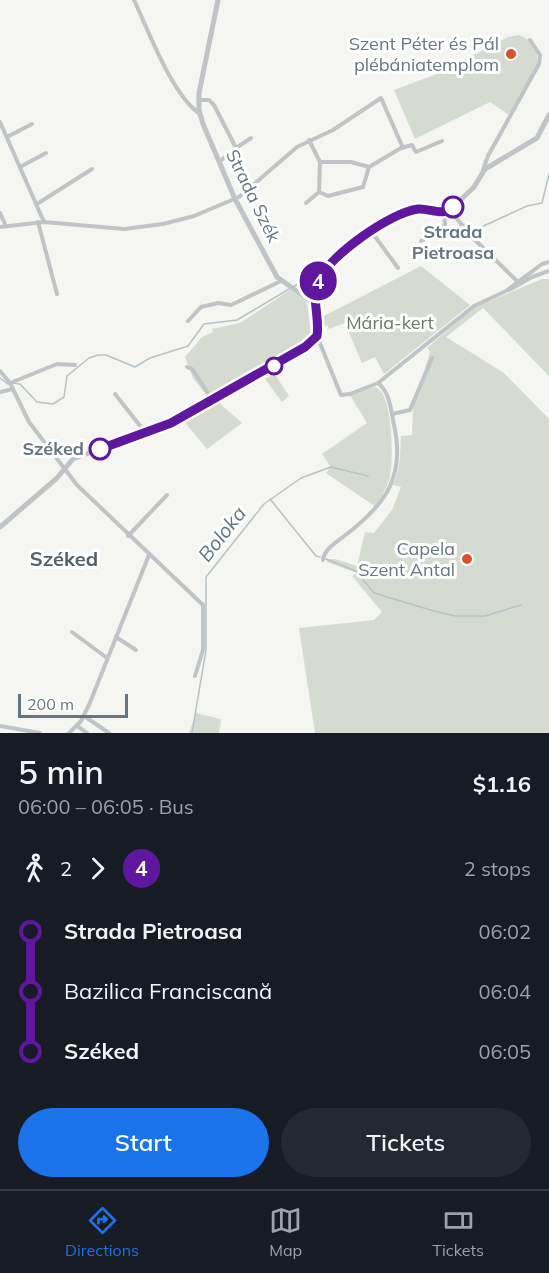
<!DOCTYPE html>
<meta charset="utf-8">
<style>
:root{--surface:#171b24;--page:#242831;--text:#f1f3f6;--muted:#9ea1a6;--line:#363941;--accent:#1a73e8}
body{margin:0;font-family:Mulish,sans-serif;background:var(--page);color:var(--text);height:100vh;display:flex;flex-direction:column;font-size:22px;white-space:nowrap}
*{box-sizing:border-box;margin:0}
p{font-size:20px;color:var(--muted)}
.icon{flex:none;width:33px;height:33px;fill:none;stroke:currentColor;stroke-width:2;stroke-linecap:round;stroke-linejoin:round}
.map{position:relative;height:733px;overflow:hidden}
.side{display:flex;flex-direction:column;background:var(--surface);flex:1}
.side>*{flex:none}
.badge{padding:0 12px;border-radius:20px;font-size:21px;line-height:39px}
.scale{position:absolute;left:18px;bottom:15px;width:110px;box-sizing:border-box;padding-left:6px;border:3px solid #657581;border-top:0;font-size:16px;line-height:21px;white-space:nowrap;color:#657581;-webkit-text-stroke:4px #fff;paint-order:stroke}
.map>.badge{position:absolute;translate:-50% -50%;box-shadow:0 0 0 3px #fff}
.legs{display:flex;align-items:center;gap:9px;height:66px;padding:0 18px;font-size:20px}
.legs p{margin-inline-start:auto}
.summary{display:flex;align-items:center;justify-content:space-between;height:102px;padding:0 18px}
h1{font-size:33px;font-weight:600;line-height:45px}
.button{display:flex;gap:12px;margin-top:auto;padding:12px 18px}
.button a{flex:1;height:69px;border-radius:36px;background:var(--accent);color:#fff;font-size:24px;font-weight:600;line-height:69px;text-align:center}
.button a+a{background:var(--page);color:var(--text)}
ul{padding:0 18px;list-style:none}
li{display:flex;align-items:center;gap:21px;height:60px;font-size:22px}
li i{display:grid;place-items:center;width:9px;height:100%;margin:0 8px;background:currentColor}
li i::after{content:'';width:15px;height:15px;margin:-8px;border:4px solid;border-radius:50%;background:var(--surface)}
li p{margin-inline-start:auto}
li:first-child i{background:linear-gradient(#0000 50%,currentColor 0)}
li:last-child i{background:linear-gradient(currentColor 50%,#0000 0)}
.dock{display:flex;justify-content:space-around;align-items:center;height:84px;border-top:2px solid var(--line);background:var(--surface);font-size:16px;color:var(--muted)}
.dock a{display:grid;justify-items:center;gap:3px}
.dock .active{color:var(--accent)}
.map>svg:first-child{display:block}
.green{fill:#d6dbd2}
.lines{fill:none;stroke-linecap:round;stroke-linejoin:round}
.stream{stroke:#b7c2c6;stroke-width:1.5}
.minor{stroke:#c0c4c7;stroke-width:4}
.tertiary{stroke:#c0c4c7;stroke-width:5}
.line-1-casing{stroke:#fff;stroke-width:14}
.line-1{stroke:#6017a0;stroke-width:9}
.poi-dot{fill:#da522c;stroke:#fff;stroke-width:2}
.stop-1-dot{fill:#fff;stroke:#6017a0;stroke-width:3}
.labels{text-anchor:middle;stroke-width:6;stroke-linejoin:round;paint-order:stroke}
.poi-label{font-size:18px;fill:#657581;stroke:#fff;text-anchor:end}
.street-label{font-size:18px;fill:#657581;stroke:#fff}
.stop-label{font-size:18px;font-weight:bold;fill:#657581;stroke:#fff}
.park-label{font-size:18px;fill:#687864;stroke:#fff}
.water-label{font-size:20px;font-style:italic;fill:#61777e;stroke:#fff}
.neighbourhood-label{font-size:20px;font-weight:bold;fill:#535e66;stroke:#fff}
</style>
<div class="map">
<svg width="549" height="733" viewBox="0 0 549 733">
<rect width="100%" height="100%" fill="#f5f5f1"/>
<g class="green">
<path d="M519,35L534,43L533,50L537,48V65L509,115L490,102L415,139L394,90L437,74L508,37Z"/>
<path d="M421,266L470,305L384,374L375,357L362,363L345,323L329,329L327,325L321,327L320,318Z"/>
<path d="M542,279H549V376L483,308L446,337L504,373L549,419V733H315L299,628L374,620L382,612L352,576L357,573L327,562L326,559H335L357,566L365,532L374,533L392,510L401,487L393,485C401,470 400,451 401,436L412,435L413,410L430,352L427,348L473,308Z"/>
<path d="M290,290L307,302L311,334L306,340L207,396L193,378L185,357L202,337L213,332L212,329L240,323Z"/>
<path d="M274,373L289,396L282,402L265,379Z"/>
<path d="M375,387C393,391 394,461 390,477C387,488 381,498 376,507L326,473L331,467L322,454L367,423L350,395Z"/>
<path d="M217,401L242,423L207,449L183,420Z"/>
<path d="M196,713L221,719L219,733H189Z"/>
</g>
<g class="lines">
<g class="stream">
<path d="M464,224L470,229H477L527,206L542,203L549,174"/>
<path d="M293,287C346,254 377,196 448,209"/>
<path d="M0,378L8,384"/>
<path d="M13,383L20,384L37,402L53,404L64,397L67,376L89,358L98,355H106L135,367L150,358L188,346L204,324L237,320L289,289"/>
<path d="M270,499L316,556L320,557"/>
<path d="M326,559L356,571L374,593L434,611L455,616H485L521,605"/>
<path d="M192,733L206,650V577L264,504L301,478L331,467L368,476"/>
</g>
<g class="minor">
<path d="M134,0C149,32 172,95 200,114"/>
<path d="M199,100H209L214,105L236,148L219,162"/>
<path d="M0,122L44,222"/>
<path d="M7,137L32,124"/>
<path d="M309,140L320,162L319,192L328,196L363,187L369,167L401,148L412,145L416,152L442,141"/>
<path d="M236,148L251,138"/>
<path d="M320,162H351L369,167"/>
<path d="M20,167L46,153"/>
<path d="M483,170L488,156L539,64L540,55L530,40"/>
<path d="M306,203L319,192"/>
<path d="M37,204L92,169"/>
<path d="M450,210L470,235L517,281"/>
<path d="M0,213L6,226"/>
<path d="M38,222L57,294"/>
<path d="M0,227L44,222L124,229L163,224L194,216L239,197L297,147L333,130L381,98L403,148"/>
<path d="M371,231L398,268"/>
<path d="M421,241L445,225L444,212"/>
<path d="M509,290L532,277L549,271"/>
<path d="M188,321L201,307L218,303L231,305L281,281"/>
<path d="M317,336L341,395L350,394L378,383C390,392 391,411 394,425C406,479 384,506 343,537C335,543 324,550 323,560"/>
<path d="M187,367L192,369L212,399"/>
<path d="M0,371L10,383L29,422L77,485L203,605V650L195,676"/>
<path d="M10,383L57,364L75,365"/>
<path d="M378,383L474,306L506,291L542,264L549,262"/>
<path d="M0,392L13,389"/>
<path d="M115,394L145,432"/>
<path d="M392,414L410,410L432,358"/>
<path d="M128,536L167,495"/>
<path d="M72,632L107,658"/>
<path d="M116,637L136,650"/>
<path d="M84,716L109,733"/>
<path d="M0,726L40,733"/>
<path d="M77,726L87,733"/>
<path d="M69,733L81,721L89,705L149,555"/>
</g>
<g class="tertiary">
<path d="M218,0L199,93V110L203,124L235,199L277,277L316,305"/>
<path d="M0,527L56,479L73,459L171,422L305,347L315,339L317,333V284L323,273L339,257L371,231L405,213L420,209L444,212L450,210L474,187L485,169L537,138L549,115"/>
</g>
</g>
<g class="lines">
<g class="line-1-casing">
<path id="line-1" d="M100,449L171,423L305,347L317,336C320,318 311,298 318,281C329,256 391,212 418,209C430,208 443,217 453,207"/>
</g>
<use href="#line-1" class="line-1"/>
</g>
<g class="poi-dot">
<circle cx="511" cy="54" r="6"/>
<circle cx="467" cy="559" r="6"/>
</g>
<g class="stop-1-dot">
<circle cx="453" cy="207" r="10"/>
<circle cx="274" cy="366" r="8"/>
<circle cx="100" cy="449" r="10"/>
</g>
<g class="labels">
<g class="poi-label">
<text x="499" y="50">Szent Péter és Pál<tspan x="499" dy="21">plébániatemplom</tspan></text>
<text x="455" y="555">Capela<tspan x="455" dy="21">Szent Antal</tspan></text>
</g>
<g class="street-label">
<text transform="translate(253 196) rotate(64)" y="6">Strada Szék</text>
</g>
<g class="stop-label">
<text x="453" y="238">Strada<tspan x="453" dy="21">Pietroasa</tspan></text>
<text x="84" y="455" text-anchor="end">Széked</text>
</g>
<g class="park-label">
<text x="390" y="329">Mária-kert</text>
</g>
<g class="water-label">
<text transform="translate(222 534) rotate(-52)" y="7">Boloka</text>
</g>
<g class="neighbourhood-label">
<text x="64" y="566">Széked</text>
</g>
</g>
</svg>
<div class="scale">200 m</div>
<b class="badge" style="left:318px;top:281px;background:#6017a0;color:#fff">4</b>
</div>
<section class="side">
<div class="summary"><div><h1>5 min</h1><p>06:00 – 06:05 · Bus</p></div><b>$1.16</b></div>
<div class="legs"><svg class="icon" aria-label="walk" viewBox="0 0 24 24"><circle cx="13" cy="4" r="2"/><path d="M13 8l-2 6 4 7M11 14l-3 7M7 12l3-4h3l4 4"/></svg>2<svg class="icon" aria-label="forward" viewBox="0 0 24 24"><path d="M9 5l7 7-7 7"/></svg><b class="badge" style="background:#6017a0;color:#fff">4</b><p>2 stops</p></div>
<ul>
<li><i style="color:#6017a0"></i><b>Strada Pietroasa</b><p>06:02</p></li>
<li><i style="color:#6017a0"></i><span>Bazilica Franciscană</span><p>06:04</p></li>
<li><i style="color:#6017a0"></i><b>Széked</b><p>06:05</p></li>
</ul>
<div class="button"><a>Start</a><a>Tickets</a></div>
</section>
<nav class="dock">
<a class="active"><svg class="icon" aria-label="directions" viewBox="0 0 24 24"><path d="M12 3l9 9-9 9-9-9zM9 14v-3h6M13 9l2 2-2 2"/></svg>Directions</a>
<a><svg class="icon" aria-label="map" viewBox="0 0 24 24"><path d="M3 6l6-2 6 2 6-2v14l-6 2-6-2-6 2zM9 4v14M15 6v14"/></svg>Map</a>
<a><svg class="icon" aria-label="tickets" viewBox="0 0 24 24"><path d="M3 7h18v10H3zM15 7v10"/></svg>Tickets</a>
</nav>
